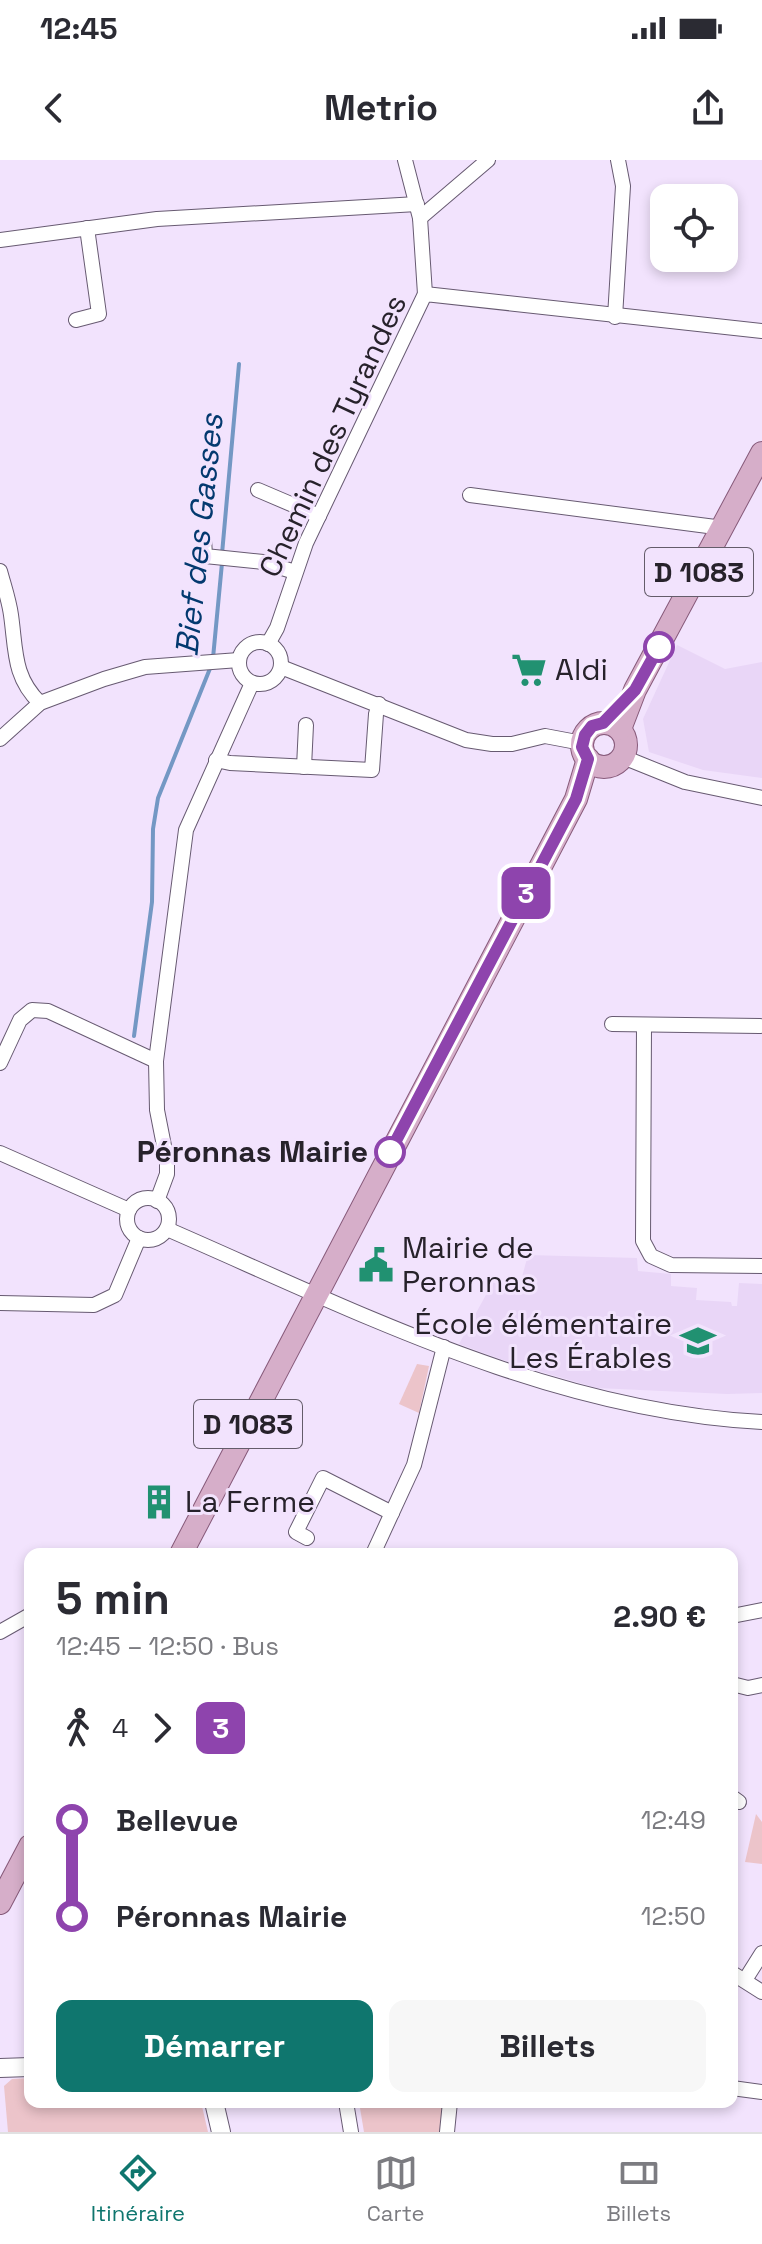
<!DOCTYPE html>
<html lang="fr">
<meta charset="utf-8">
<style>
:root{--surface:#fff;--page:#f7f7f7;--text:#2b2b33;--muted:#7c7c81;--line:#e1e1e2;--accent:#0f766e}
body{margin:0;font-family:"Space Grotesk",sans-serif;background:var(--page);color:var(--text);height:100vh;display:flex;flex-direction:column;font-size:30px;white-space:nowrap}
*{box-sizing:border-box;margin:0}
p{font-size:26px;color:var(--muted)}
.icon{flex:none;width:44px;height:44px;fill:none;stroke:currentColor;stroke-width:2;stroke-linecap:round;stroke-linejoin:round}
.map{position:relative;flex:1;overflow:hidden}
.sheet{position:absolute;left:24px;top:1388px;width:714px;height:560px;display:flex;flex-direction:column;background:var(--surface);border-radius:16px;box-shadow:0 4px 12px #0003}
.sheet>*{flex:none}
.badge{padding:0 16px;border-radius:12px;font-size:28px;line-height:52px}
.buttons{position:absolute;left:650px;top:24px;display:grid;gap:16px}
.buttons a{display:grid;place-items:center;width:88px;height:88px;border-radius:16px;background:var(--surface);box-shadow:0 4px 12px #0003;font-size:40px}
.map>.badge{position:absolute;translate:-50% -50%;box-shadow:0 0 0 4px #fff}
.legs{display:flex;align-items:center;gap:12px;height:88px;padding:0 32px;font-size:26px}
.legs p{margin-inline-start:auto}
.summary{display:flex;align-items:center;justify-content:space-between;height:136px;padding:0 32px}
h1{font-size:44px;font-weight:700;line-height:60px}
.cta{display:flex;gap:16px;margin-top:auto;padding:16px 32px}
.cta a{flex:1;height:92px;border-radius:16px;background:var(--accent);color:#fff;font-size:32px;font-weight:700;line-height:92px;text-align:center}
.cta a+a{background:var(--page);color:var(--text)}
ul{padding:0 32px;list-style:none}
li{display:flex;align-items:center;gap:28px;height:96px;font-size:30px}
li i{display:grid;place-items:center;width:12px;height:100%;margin:0 10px;background:currentColor}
li i::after{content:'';width:20px;height:20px;margin:-10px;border:6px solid;border-radius:50%;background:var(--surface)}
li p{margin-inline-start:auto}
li:first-child i{background:linear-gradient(#0000 50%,currentColor 0)}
li:last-child i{background:linear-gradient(currentColor 50%,#0000 0)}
.status{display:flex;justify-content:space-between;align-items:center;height:56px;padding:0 40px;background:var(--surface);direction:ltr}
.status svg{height:22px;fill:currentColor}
header{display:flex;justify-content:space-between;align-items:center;height:104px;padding:0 32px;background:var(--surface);font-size:36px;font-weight:700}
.tab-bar{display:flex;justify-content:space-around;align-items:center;height:112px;border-top:2px solid var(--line);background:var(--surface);font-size:22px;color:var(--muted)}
.tab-bar a{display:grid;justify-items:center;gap:4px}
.tab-bar .selected{color:var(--accent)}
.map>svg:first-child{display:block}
.built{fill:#e9d6f7}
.green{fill:#ecc4ca}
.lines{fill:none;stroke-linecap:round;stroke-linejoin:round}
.stream{stroke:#7498c4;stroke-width:4}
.minor-casing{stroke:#675a71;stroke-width:16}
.tertiary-casing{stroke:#675a71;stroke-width:20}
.primary-casing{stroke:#875a7a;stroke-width:24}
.minor{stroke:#fff;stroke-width:14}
.tertiary{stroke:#fff;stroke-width:18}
.primary{stroke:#d6aec9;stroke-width:22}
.line-1-casing{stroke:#fff;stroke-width:18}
.line-1{stroke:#8e44ad;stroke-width:12}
.stop-1-dot{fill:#fff;stroke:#8e44ad;stroke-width:4}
.labels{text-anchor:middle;stroke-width:6;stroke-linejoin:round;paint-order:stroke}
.shield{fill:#f2e3fd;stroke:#645c6a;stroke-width:2}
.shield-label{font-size:28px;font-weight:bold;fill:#27222b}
.street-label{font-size:30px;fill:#27222b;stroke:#f2e3fd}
.poi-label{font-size:30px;fill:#27222b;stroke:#f2e3fd;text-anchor:start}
.stop-label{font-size:30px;font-weight:bold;fill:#27222b;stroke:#f2e3fd;text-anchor:end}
.water-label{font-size:32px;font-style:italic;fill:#03396f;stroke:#f2e3fd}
</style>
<div class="status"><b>12:45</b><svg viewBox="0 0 49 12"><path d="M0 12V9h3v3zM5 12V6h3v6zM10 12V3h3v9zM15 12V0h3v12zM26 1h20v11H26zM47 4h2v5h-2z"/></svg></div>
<header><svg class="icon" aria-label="back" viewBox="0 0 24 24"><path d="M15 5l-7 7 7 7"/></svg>Metrio<svg class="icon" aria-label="share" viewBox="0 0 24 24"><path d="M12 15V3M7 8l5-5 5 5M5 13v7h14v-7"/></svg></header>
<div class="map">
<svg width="762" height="1972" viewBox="0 0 762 1972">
<rect width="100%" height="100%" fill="#f2e3fd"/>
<g class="built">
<path d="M677,485L725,509L762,502V618L703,610L649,592L643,559Z"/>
<path d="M528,1095L637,1098L638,1111L671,1114V1126L697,1128L696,1140L731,1142L732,1146H737L739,1123L762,1124V1233L727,1234L597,1228L514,1204L459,1184L493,1122L517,1135Z"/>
</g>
<g class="green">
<path d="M417,1204L429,1206L419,1253L399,1244Z"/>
<path d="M756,1654L762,1662V1704L745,1702Z"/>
<path d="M30,1918V1942H201L208,1972H8L4,1926L12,1919Z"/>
<path d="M359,1942H445L442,1972H364Z"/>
</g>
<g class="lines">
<g class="stream">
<path d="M222,394L239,204"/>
<path d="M213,498L222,403"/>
<path d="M134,876L152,742L153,669L158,638L211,506"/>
</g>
<g class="minor-casing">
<g id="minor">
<path d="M405,0L420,58L425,134"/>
<path d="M420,58L488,0"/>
<path d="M0,80L157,59L417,44"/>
<path d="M615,157L623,26L618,0"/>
<path d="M76,160L99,154L87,68"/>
<path d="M258,330L319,356"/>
<path d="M470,335L723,368"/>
<path d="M204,378L205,396L263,402L295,412"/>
<path d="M0,411C4,426 9,440 11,455C16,490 13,517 40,543"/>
<circle cx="260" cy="503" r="21"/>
<path d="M268,484L277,468L306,383L425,134L762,171"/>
<path d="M281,507L466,580L492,584H512L545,576L582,583"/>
<path d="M0,579L40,543L104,519L145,507L239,500"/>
<path d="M623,597L685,622L762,638"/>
<path d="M216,600L230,603L372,610L376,554L379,544"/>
<path d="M304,607L306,565"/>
<path d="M612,864L760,866"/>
<path d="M644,865L643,1081L651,1096L671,1105L762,1106"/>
<path d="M0,903L20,860L32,850L48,851L156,901"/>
<path d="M0,993L129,1050"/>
<circle cx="148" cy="1059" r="21"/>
<path d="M157,1041L167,1014V1001L157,950L156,901L186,670L252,523"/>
<path d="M167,1069C358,1152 550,1251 762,1262"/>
<path d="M0,1143L94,1145L115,1135L139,1078"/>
<path d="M307,1378L296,1372L323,1318L392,1353"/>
<path d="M373,1394L414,1305L444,1187"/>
<path d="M732,1456L762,1450"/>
<path d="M0,1472L30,1455"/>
<path d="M732,1524L748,1528L762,1525"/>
<path d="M732,1637L739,1642"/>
<path d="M732,1813L762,1832"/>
<path d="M745,1820L762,1793"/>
<path d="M732,1928L762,1932"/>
<path d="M346,1942L351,1972"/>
<path d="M447,1972L450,1942"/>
</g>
</g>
<g class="tertiary-casing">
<g id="tertiary">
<path d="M0,1908L30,1907"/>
<path d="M214,1942L221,1972"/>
</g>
</g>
<g class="primary-casing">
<g id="primary">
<circle cx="604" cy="585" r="22"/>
<path d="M620,569L635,530L762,293"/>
<path d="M181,1394L576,639L588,599"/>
<path d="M0,1743L30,1686"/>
</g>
</g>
<use href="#minor" class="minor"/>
<use href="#tertiary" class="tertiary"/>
<use href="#primary" class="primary"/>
</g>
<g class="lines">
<g class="line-1-casing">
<path id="line-1" d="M390,992L576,639L588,599L582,587L585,575L592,566L603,563L635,530L659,487"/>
</g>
<use href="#line-1" class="line-1"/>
</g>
<defs>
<g id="supermarket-bare" transform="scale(2.76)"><path d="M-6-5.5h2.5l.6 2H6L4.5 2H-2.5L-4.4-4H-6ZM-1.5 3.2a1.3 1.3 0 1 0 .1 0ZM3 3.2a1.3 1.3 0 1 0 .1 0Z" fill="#219171" stroke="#f2e3fd" stroke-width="2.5" paint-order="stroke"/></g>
<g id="civic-bare" transform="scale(2.76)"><path d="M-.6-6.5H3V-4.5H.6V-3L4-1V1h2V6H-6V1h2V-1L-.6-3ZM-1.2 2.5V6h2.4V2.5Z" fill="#219171" stroke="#f2e3fd" stroke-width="2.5" paint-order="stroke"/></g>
<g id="school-bare" transform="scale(2.76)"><path d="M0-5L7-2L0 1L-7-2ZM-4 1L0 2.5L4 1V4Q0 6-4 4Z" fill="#219171" stroke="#f2e3fd" stroke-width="2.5" paint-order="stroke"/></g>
<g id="building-bare" transform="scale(2.76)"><path d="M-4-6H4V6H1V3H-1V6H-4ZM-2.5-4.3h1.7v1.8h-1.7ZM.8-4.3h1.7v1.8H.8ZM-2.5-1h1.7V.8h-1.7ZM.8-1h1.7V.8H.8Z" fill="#219171" stroke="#f2e3fd" stroke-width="2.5" paint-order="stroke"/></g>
</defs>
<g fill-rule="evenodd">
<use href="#supermarket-bare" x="529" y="510"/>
<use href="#civic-bare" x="376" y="1105"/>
<use href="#school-bare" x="698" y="1181"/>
<use href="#building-bare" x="159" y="1342"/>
</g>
<g class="stop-1-dot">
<circle cx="659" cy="487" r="14"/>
<circle cx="390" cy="992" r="14"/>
</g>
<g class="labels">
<g class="shield">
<rect x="645" y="388" width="108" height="48" rx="6"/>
<rect x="194" y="1240" width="108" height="48" rx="6"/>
</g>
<g class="shield-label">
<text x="699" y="422">D 1083</text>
<text x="248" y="1274">D 1083</text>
</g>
<g class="street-label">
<text transform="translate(333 276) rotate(-65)" y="10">Chemin des Tyrandes</text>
</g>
<g class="poi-label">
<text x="555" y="520">Aldi</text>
<text x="402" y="1098">Mairie de<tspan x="402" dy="34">Peronnas</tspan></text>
<text x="672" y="1174" text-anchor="end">École élémentaire<tspan x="672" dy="34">Les Érables</tspan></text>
<text x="185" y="1352">La Ferme</text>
</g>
<g class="stop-label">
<text x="368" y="1002">Péronnas Mairie</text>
</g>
<g class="water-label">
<text transform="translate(199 375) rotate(-84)" y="11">Bief des Gasses</text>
</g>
</g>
</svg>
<div class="buttons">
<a><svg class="icon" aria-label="locate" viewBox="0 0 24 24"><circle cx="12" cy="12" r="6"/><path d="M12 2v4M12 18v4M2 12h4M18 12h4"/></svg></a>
</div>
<b class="badge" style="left:526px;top:733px;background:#8e44ad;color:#fff">3</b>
<section class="sheet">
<div class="summary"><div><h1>5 min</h1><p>12:45 – 12:50 · Bus</p></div><b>2.90 €</b></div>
<div class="legs"><svg class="icon" aria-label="walk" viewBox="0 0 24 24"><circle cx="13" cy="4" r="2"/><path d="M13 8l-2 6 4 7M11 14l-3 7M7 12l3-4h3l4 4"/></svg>4<svg class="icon" aria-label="forward" viewBox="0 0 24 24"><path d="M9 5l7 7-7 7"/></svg><b class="badge" style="background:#8e44ad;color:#fff">3</b></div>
<ul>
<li><i style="color:#8e44ad"></i><b>Bellevue</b><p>12:49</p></li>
<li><i style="color:#8e44ad"></i><b>Péronnas Mairie</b><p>12:50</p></li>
</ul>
<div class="cta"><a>Démarrer</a><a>Billets</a></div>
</section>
</div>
<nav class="tab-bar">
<a class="selected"><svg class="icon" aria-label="directions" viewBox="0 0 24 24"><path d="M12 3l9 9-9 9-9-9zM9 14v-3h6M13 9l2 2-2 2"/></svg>Itinéraire</a>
<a><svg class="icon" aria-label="map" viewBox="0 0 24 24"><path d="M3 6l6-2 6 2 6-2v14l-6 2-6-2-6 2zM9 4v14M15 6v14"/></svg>Carte</a>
<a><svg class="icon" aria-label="tickets" viewBox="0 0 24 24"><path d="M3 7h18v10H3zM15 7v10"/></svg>Billets</a>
</nav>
